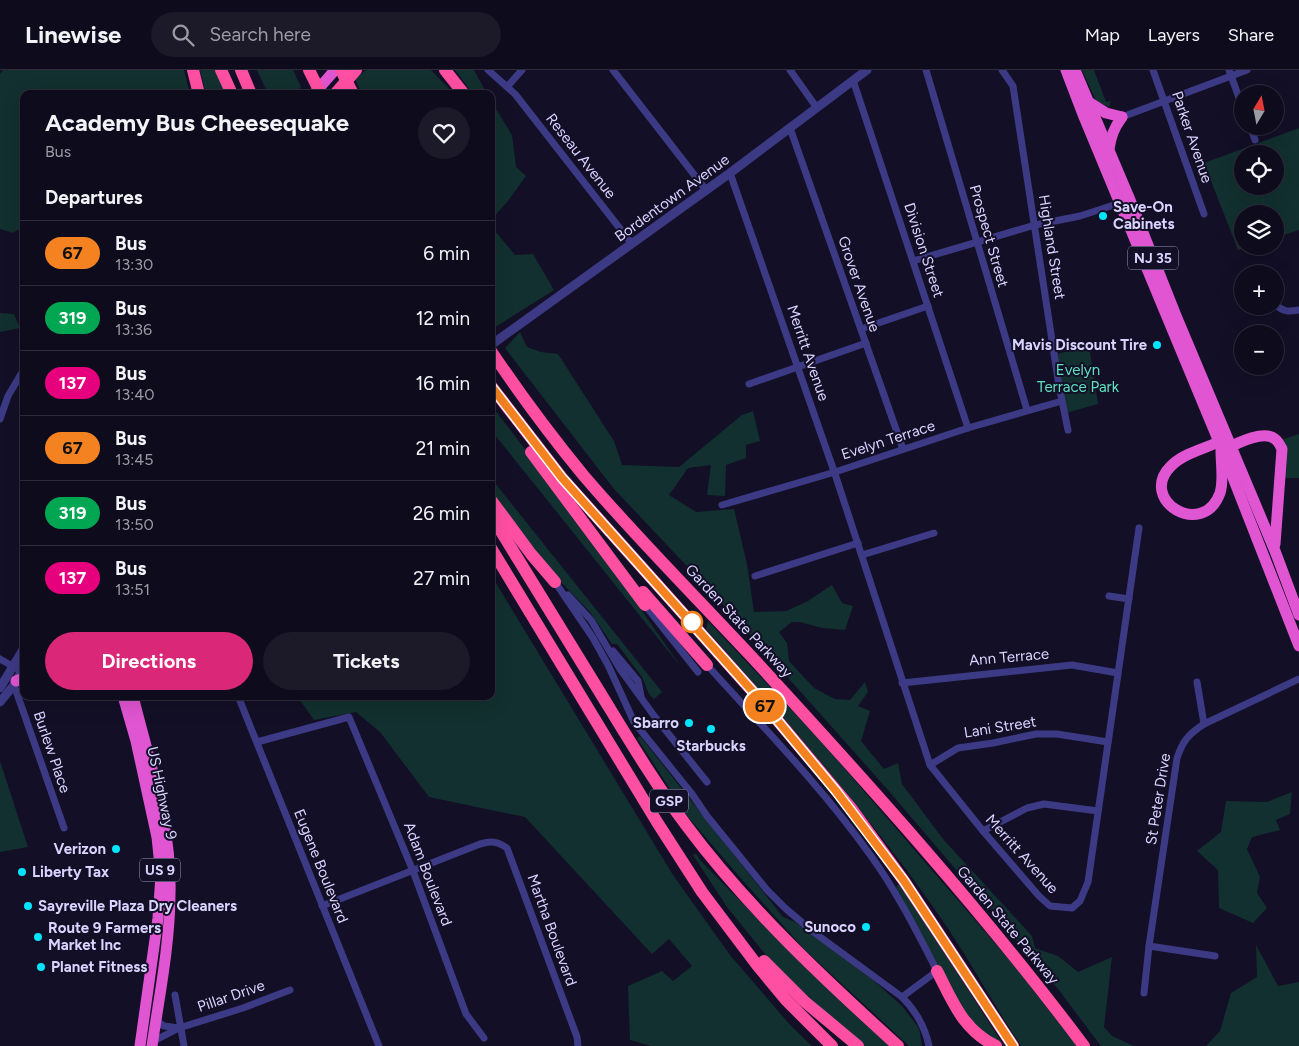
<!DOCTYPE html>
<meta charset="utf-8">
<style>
:root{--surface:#0e0b1c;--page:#1c1929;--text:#f1f3f6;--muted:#9b9ba3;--line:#2e2b3b;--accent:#db2777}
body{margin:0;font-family:Figtree,sans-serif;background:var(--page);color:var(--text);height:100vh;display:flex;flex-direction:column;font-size:19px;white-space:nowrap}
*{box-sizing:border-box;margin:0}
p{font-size:16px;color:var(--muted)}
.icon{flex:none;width:28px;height:28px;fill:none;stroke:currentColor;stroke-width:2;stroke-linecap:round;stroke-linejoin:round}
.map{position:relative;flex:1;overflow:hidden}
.side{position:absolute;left:20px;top:20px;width:475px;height:610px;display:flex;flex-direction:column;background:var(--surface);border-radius:10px;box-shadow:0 5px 20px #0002,0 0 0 1px var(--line)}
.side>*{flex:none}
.badge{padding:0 10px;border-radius:16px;font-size:18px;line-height:32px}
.needle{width:32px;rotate:10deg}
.controls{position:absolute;left:1234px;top:15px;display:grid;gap:10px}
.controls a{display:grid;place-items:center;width:50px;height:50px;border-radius:50%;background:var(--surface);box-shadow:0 5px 20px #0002,0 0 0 1px var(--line);font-size:25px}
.map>.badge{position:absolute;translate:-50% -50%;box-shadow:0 0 0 2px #fff}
h2{padding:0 25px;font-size:19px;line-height:45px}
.round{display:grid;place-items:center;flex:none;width:52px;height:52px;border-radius:26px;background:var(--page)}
.overview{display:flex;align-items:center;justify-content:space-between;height:85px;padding:0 25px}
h1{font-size:24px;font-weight:700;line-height:38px}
.action{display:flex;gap:10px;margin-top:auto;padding:10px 25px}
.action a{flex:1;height:58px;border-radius:30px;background:var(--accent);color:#fff;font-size:20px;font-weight:700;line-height:58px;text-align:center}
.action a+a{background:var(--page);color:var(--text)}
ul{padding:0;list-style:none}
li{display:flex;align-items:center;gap:15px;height:65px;padding:0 25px;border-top:1px solid var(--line)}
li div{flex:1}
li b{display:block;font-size:19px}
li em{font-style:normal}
li .badge{min-width:55px;font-weight:700;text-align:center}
header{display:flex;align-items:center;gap:30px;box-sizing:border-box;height:70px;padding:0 25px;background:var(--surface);border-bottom:1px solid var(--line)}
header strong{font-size:24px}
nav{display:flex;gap:28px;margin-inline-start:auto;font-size:18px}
.search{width:350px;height:45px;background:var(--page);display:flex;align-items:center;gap:12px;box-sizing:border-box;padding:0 18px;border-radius:28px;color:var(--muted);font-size:19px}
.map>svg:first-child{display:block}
.green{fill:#12302f;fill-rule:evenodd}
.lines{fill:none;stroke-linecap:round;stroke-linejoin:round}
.minor{stroke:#3d3a85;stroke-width:7}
.tertiary{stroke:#3d3a85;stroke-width:9}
.trunk{stroke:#e055d1;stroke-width:11}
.motorway{stroke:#ff4fa3;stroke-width:12}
.motorway-bridge{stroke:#ff4fa3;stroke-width:12}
.line-casing{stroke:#fff;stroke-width:11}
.line{stroke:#f58220;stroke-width:8}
.poi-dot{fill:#00e5ff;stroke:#130f26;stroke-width:2}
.stop-dot{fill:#fff;stroke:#f58220;stroke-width:2.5}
.labels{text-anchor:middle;stroke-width:4;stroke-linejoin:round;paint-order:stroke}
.shield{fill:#130f26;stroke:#9e99be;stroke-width:1}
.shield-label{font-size:14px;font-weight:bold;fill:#d9d4ff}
.street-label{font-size:15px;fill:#d9d4ff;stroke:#130f26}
.poi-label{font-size:15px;font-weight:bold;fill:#d9d4ff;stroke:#130f26;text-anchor:start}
.park-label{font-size:15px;fill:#5fe0c0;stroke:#130f26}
</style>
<header>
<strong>Linewise</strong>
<div class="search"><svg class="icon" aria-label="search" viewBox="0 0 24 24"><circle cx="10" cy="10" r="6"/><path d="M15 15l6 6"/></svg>Search here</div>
<nav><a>Map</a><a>Layers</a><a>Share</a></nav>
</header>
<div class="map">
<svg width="1299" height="976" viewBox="0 0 1299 976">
<rect width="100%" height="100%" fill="#130f26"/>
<g class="green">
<path d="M3,0H184L190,24H24V163L17,160L13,163L0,159V4Z"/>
<path d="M200,0H215L226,24H206Z"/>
<path d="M257,0H293L301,17L295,24H268Z"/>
<path d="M366,0H431L454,24H362L355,9Z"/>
<path d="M455,0H474L487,24H473Z"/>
<path d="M1082,0H1094L1106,32L1111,31L1109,37L1096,31Z"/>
<path d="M491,31L512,65L516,97L526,106L508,131L491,150Z"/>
<path d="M1299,58V160L1275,168V144H1242V176H1250L1238,180L1204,93ZM1242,84H1275V116H1242Z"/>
<path d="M491,156L515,185L533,184L554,220L492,259Z"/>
<path d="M0,243L14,244L20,258L0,262Z"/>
<path d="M520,262L527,277L541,282L558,284L614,371L622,395L679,397L742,345L753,341L760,371L746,375V388L726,395L725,426L707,425L711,395L688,398L669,425L696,442L734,439L747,494L754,542L786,541L808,531L832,515L842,533L853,536L845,560L822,558L800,552H792L779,562L787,573L789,591L814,618L835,629L850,630L865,612L868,622L858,636L870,641L861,671L884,699L898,693L902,714L943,769L1032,866L1035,878L1058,886L1078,902L1112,887L1104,957L1112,966L1134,976H1101L1058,919L888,720L717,528L614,419L505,278Z"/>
<path d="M1089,276L1098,334L1066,343L1057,284Z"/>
<path d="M491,335L574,443L681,597L491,360Z"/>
<path d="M1299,364V408H1281L1278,371Z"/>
<path d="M491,408L662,622L654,629L649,624L642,607L617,574H612L590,542L559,510L527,471L491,422Z"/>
<path d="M491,505L673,805L730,885L791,956L812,976H651L630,970L628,916L662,901L673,911L692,896L669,869L652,884L525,747L429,727L380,662L356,642L314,650L297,626H491Z"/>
<path d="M708,551L819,669L1012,893L1077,976H1021C995,937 973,896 947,857C875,751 790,655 706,559Z"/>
<path d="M640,666L783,847L795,852L873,910L902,936L919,958L922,976H909L804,879L738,805L688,747L637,668Z"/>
<path d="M0,691L28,777L0,782Z"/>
<path d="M1292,722L1290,744L1276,750L1280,760L1252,767L1247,779L1260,807L1257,823L1267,838L1253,853L1219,838L1218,800L1197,781L1221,762L1226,731L1267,732Z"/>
<path d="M696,784L701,791L811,903L891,976H862L773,894L727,837L693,785Z"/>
<path d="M900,813L1004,976L995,973L974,958L931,884L896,817Z"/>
<path d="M1256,875L1278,916L1299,912V976H1206L1220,961L1231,923L1257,907Z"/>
</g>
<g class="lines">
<g class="minor">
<path d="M488,0L515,24L632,174"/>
<path d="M613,0L706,120"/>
<path d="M790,0L817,38"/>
<path d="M926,0L1027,340"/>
<path d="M1002,0L1013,16L1059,316L1068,360"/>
<path d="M1153,0L1204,144"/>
<path d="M1229,0L1242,36"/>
<path d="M853,10L968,358"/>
<path d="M507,17L522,0"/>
<path d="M1122,47L1247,0"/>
<path d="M1250,56L1255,70"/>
<path d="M790,58L903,379"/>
<path d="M730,103L836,407L930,695L983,761L1039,826L1050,836L1072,838L1080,831L1088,812L1139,458"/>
<path d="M913,191L1035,155L1080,146L1120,133"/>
<path d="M1276,235C1284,242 1289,242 1299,240"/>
<path d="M861,259L928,236"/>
<path d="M749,314L866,273"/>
<path d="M0,349L8,326L24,299"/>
<path d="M722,435L835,402L968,358L1062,331"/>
<path d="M862,485L934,463"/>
<path d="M755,506L858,473"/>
<path d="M555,512L593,568L608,595L634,652L692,724L707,746L767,820L785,838L812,861L902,927C916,941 925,957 929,976"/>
<path d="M568,525L591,550L620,599L655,647L707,712"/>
<path d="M1109,526L1129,529"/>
<path d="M645,535L698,602"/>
<path d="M613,581L638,611L641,626"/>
<path d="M0,589L21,601"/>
<path d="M707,595C763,657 822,717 871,786C897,822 917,862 937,901L902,927"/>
<path d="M1197,612L1204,654"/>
<path d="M902,613L1072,595L1118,603"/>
<path d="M14,615L64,758"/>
<path d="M238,626L379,976"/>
<path d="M257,672L349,647L413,801L466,944L484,968"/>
<path d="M930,695L958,678L993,673L1036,664H1057L1108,672"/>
<path d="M983,761L1027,738L1044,734L1098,741"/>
<path d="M322,836L480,774C491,771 497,771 507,778L577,967L578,976"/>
<path d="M1149,876L1215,886"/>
<path d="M1144,923L1149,876L1177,688C1183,670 1189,664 1204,654L1299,609"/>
<path d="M175,925L184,976"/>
<path d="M155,950L164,956L179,958"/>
<path d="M152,972L179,958L243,938L290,920"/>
</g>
<g class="tertiary">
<path d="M491,275L730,103L867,0"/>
<path d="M0,618L24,578"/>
<path d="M0,632L14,615L24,597"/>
</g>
<g class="trunk">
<path d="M1066,0L1084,47L1219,372L1299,576"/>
<path d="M1075,0L1130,130L1177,248L1275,481L1299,545"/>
<path d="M314,24L335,0"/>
<path d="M1090,33L1106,43L1122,47"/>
<path d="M1109,79C1111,66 1114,58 1122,47"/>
<path d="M1225,369C1208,378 1185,382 1171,396C1137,430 1203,470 1220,423C1224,411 1221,394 1221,381C1234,375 1263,359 1275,369C1278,371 1280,375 1282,379L1275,474"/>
<path d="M16,611L24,608"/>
<path d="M123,626L136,671L157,767L161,806L158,848L140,976"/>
<path d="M133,626C149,691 172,757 170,824C170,873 159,928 152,976"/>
</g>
<g class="motorway">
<path d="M193,0L199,24"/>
<path d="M221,0L232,24"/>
<path d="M241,0L251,24"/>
<path d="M445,0L464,24"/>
<path d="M335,24L356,0"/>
<path d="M491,281C520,324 551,366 584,406C637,468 695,526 750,585C865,710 982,840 1084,976"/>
<path d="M491,316L562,408L763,633L851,738L904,811L1013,976"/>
<path d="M531,382L645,535"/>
<path d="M491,430L531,484L555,512"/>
<path d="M491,445C526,502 561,559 596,616C625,663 653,711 686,755C747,837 823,908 898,976"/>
<path d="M491,478L657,752L702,822L757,895L786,930L832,976"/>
<path d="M643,522L707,595"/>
<path d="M764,891L804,931L858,976"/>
<path d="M937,901C953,932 963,960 996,976"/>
</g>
<g class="motorway-bridge">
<path d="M309,0L321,24"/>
<path d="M341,0L353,24"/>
</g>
</g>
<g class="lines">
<g class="line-casing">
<path id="line" d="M491,316L562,408L763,633L836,721L904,811L1013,976"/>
</g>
<use href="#line" class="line"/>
</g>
<g class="poi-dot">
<circle cx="1103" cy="146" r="5"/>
<circle cx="1157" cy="275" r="5"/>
<circle cx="689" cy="653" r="5"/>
<circle cx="711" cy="659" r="5"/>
<circle cx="116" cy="779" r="5"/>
<circle cx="22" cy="802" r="5"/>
<circle cx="28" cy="836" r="5"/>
<circle cx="866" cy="857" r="5"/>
<circle cx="38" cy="867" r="5"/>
<circle cx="41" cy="897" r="5"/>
</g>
<circle class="stop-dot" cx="692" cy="552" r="10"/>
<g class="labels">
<g class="shield">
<rect x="1128" y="176.5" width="50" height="23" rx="4"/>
<rect x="650" y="719.5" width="38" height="23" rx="4"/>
<rect x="140" y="788.5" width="40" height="23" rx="4"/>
</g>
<g class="shield-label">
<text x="1153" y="193">NJ 35</text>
<text x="669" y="736">GSP</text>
<text x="160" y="805">US 9</text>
</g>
<g class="street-label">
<text transform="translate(1192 67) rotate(71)" y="5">Parker Avenue</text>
<text transform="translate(581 86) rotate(52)" y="5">Reseau Avenue</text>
<text transform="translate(672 128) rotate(-36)" y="5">Bordentown Avenue</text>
<text transform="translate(989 166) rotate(74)" y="5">Prospect Street</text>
<text transform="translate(1052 177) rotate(81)" y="5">Highland Street</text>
<text transform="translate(924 180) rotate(72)" y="5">Division Street</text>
<text transform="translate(859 214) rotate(71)" y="5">Grover Avenue</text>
<text transform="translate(808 283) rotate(71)" y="5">Merritt Avenue</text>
<text transform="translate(888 370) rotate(-18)" y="5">Evelyn Terrace</text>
<text transform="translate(739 551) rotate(47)" y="5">Garden State Parkway</text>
<text transform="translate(1009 587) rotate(-5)" y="5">Ann Terrace</text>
<text transform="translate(1000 657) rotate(-9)" y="5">Lani Street</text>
<text transform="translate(52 682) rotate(71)" y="5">Burlew Place</text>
<text transform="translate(162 723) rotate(78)" y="5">US Highway 9</text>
<text transform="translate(1158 729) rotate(-81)" y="5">St Peter Drive</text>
<text transform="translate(1022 784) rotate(48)" y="5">Merritt Avenue</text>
<text transform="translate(321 796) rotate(68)" y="5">Eugene Boulevard</text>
<text transform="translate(428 804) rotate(69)" y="5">Adam Boulevard</text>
<text transform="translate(1008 855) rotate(50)" y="5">Garden State Parkway</text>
<text transform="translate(552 860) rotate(70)" y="5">Martha Boulevard</text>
<text transform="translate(231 926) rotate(-19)" y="5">Pillar Drive</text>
</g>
<g class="poi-label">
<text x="1113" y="142">Save-On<tspan x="1113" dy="17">Cabinets</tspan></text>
<text x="1147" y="280" text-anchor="end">Mavis Discount Tire</text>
<text x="679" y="658" text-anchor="end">Sbarro</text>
<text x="711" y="681" text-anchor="middle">Starbucks</text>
<text x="106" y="784" text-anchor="end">Verizon</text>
<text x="32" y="807">Liberty Tax</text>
<text x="38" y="841">Sayreville Plaza Dry Cleaners</text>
<text x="856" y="862" text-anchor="end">Sunoco</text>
<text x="48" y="863">Route 9 Farmers<tspan x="48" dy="17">Market Inc</tspan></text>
<text x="51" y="902">Planet Fitness</text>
</g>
<g class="park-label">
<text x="1078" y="305">Evelyn<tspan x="1078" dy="17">Terrace Park</tspan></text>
</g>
</g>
</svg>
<div class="controls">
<a><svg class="needle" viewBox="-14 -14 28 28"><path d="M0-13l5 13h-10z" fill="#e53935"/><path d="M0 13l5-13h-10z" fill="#9b9ba3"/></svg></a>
<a><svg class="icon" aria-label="locate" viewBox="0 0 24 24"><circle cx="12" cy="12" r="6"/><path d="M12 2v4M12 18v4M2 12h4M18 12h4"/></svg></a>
<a><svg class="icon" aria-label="layers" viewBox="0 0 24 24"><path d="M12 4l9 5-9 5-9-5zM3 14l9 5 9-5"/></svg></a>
<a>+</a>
<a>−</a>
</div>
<b class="badge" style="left:765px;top:636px;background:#f58220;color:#111">67</b>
<section class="side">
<div class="overview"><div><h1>Academy Bus Cheesequake</h1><p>Bus</p></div><a class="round"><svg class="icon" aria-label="heart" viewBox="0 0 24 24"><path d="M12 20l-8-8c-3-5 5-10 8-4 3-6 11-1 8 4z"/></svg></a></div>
<h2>Departures</h2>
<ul>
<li><span class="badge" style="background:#f58220;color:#111">67</span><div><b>Bus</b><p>13:30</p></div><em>6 min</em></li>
<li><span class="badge" style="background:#00a651;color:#fff">319</span><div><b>Bus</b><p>13:36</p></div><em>12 min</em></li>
<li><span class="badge" style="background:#e6007e;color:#fff">137</span><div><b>Bus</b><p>13:40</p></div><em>16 min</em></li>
<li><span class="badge" style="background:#f58220;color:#111">67</span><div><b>Bus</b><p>13:45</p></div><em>21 min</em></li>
<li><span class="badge" style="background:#00a651;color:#fff">319</span><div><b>Bus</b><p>13:50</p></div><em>26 min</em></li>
<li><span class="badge" style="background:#e6007e;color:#fff">137</span><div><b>Bus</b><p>13:51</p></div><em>27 min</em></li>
</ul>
<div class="action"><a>Directions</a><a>Tickets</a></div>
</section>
</div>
